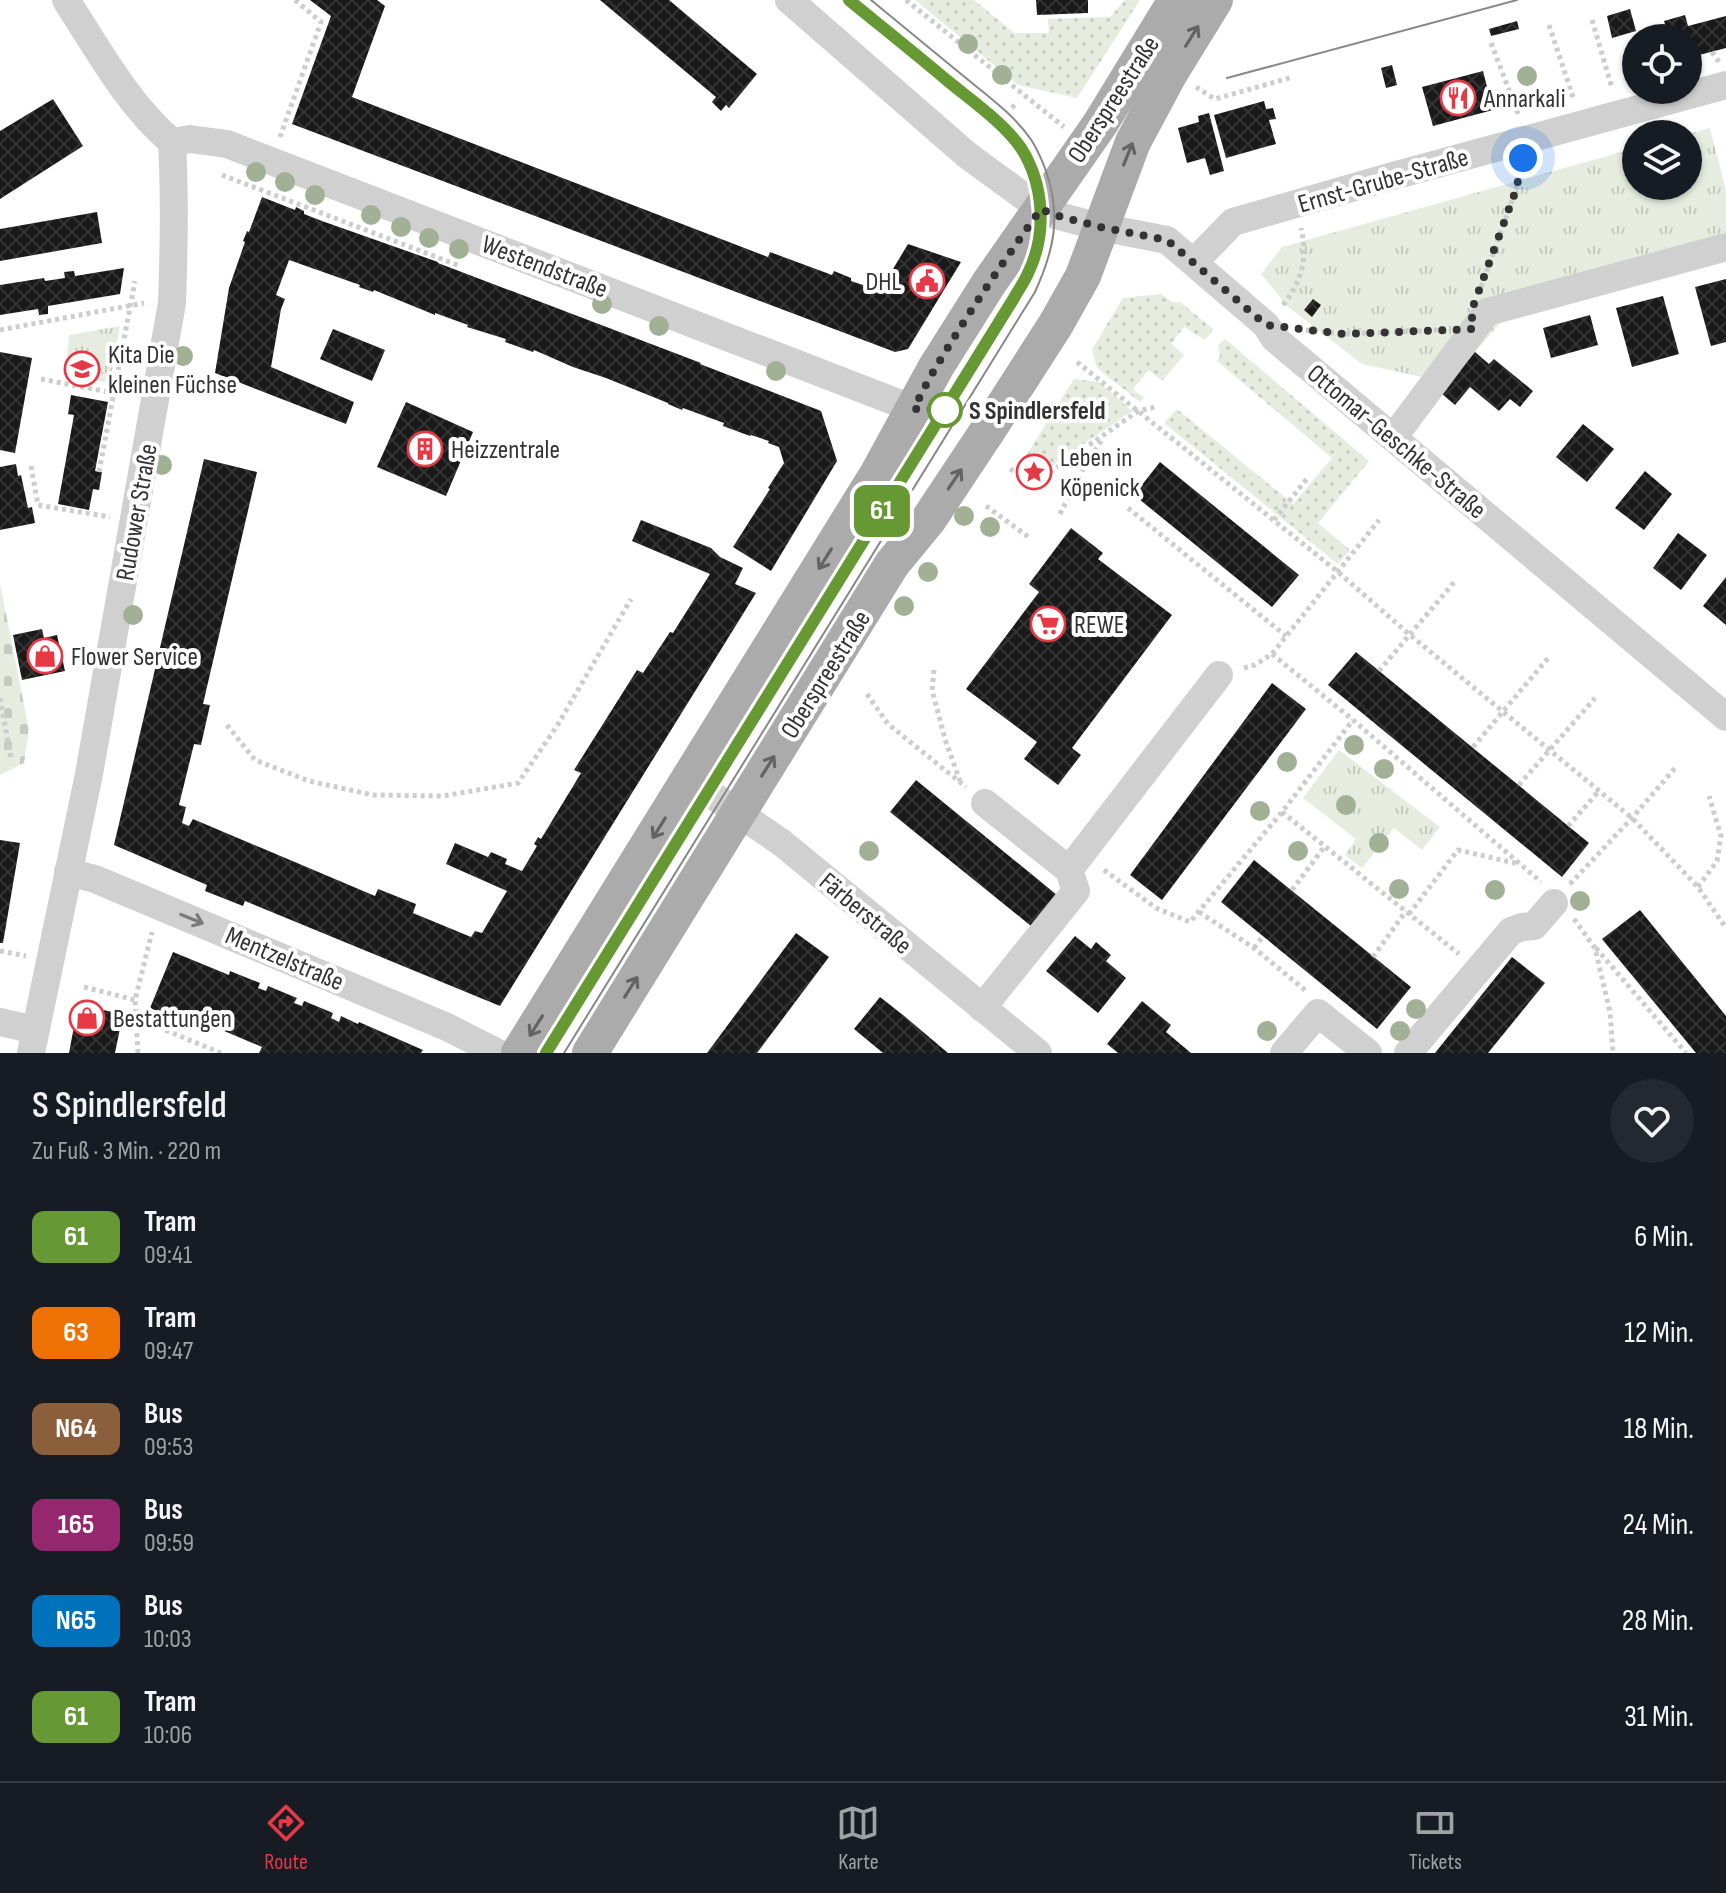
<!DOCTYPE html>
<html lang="de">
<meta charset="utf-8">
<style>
:root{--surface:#171b24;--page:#242831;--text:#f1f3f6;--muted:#9ea1a6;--line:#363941;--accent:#e63946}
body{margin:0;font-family:"Sofia Sans Condensed",sans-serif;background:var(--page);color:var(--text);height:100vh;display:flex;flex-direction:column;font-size:30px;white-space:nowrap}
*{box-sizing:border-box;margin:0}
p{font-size:26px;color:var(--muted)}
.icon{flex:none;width:44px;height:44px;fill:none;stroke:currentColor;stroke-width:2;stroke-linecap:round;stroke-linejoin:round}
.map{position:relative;height:1053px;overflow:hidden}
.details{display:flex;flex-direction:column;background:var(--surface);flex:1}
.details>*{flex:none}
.badge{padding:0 16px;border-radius:12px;font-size:28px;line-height:52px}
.tools{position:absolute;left:1622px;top:24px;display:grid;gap:16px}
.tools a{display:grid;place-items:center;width:80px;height:80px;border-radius:50%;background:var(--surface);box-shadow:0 2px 6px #0004;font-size:40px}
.you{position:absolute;width:40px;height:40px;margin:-20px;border:6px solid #fff;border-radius:50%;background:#1a73e8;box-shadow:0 0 0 12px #1a73e833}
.map>.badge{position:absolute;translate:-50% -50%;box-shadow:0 0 0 4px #fff}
.round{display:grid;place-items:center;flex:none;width:84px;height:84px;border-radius:42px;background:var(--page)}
.summary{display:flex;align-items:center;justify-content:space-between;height:136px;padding:0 32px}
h1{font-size:38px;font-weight:600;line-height:60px}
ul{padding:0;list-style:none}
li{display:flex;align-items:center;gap:24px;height:96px;padding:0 32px}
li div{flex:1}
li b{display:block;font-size:30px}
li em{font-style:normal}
li .badge{min-width:88px;font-weight:700;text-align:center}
.tabs{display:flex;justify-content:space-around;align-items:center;height:112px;border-top:2px solid var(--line);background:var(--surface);font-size:22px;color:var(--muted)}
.tabs a{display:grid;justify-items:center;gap:4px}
.tabs .selected{color:var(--accent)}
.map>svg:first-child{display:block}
.grass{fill:url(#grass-dots)}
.cemetery{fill:url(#cemetery-stones)}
.park{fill:url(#park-tufts)}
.building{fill:url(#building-cross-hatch)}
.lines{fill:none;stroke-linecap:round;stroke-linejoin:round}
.path{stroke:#cdcdcd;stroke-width:5;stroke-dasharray:4 4;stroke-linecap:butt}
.minor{stroke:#d0d0d0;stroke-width:28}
.major{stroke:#ababab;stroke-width:36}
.tram{stroke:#888;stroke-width:2}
.tree{fill:#a2b095}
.oneway{stroke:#636363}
.oneway2{stroke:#7a7a7a}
.line-casing{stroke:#fff;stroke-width:18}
.line{stroke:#693;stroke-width:12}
.walk{stroke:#333;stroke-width:8;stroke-dasharray:0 14.4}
.stop-dot{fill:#fff;stroke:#693;stroke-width:4}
.labels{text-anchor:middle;stroke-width:8;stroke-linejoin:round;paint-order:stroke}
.poi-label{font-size:26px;fill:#333;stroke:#fff;text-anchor:start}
.street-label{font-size:26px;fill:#333;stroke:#fff}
.stop-label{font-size:26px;font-weight:bold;fill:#333;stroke:#fff;text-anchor:start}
</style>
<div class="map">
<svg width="1726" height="1053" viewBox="0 0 1726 1053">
<defs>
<pattern id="grass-dots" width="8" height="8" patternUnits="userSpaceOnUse" patternTransform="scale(2)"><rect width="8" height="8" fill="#e6ecdf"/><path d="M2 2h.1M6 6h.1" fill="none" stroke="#c6cbc0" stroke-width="1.8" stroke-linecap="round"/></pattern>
<pattern id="cemetery-stones" width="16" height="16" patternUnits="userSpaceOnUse" patternTransform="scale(2)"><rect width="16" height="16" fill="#e6ecdf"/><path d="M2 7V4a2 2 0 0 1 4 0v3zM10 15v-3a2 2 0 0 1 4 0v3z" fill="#c6cbc0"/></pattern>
<pattern id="park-tufts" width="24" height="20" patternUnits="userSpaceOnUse" patternTransform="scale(2)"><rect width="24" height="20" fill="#e6ecdf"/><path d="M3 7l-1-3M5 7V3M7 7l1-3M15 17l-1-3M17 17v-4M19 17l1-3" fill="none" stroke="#c6cbc0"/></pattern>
<pattern id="building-cross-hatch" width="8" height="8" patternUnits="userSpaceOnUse" patternTransform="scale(2)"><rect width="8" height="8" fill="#1a1a1a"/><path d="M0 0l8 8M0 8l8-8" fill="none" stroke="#333"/></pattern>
</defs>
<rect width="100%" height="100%" fill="#fff"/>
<g class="grass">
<path d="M915,0H974L1014,33H1049L1048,19L1110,17L1125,0H1140L1077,98L1018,85Z"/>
<path d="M1161,294L1172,302H1180L1213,329L1208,337L1203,339L1184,327L1171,344L1184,355L1162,381L1149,370L1133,389L1144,398L1140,402L1097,368L1092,349L1123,298Z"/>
<path d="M1225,339L1369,461L1318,523L1350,550L1338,564L1164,423L1177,409L1293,504L1332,458L1217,361L1220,356L1218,345Z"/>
<path d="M1074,379L1099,382L1132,411L1043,472L1024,459Z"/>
</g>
<path class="cemetery" d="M0,583L29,730L24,763L0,775Z"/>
<g class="park">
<path d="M1710,128L1726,191V262L1500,323L1449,383L1362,364L1287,306L1261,274L1282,247L1636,148V186H1688V134Z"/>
<path d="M120,326L110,383L66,375L69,335Z"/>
<path d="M1339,750L1440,827L1422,850L1394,828L1362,868L1345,855L1356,839L1303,798Z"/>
</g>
<g class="building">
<path d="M310,0H377L385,6L352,97L768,257L770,252L832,275L834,271L851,278V281L875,289H881L908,244L961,262L908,349L895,352L292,124L331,16Z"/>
<path d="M600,0H669L757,74L729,108L726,105L721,111L712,102L716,97Z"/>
<path d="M1036,0H1088V13L1037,15Z"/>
<path d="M1630,9L1636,31L1612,38L1607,16Z"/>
<path d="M1685,15L1688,26L1726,16V48L1688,58V38H1655L1668,33L1664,21Z"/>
<path d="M1517,21L1519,29L1491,36L1489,29Z"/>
<path d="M1392,65L1397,85L1386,88L1381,68Z"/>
<path d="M1483,71L1493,110L1433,126L1422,87Z"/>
<path d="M53,99L83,146L0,199V131Z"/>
<path d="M1264,101L1266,109L1273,108L1276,119L1269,120L1276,144L1226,158L1214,115Z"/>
<path d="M1209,113L1224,171L1210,175L1205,158L1187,163L1178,128L1199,122L1198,116Z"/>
<path d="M262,197L295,210L296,207L304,211V214L322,221L438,262V263L701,363L700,364L821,411L837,461L771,571L733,547L770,489L768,488L784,463L779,447L768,443L769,441L751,435L750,436L723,426L724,423L683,408L682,410L668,404V403L606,378L573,367L534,350L533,352L505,342L506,339L467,327L468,325L435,313V315L374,290L373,292L359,287L360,285L289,260L276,295L285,299L281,309L271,367L354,402L346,424L215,373L229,288L245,242L243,241L247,231L249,232Z"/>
<path d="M97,212L102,243L0,261V229Z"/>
<path d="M124,268L120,294L48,306V314L39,315L38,309L0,315V285L44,278L45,281L65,278L64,272L74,271L75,276Z"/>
<path d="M1726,279V342L1711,346L1695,287Z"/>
<path d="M1663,296L1679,354L1632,367L1616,308Z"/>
<path d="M1313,299L1321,305L1312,317L1304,310Z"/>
<path d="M1590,315L1598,345L1551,358L1543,328Z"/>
<path d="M333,329L385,350L372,381L320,359Z"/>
<path d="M0,352L32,358L15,453L0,450Z"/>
<path d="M1475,352L1489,364L1494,359L1533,391L1520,407L1510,399L1499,411L1470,387L1455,405L1441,393Z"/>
<path d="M71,395L108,402L95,471L102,472L99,490L93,489L89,510L58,504L74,415L68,414Z"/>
<path d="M406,402L473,432L446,496L377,467Z"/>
<path d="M1583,424L1614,449L1587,482L1556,457Z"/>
<path d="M204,459L257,472L203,704L210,705L201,745L194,744L179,805L186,807L182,823L189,826L193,819L375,896L378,889L416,904L413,913L471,937L475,931L482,933L507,891L446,864L455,843L488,857L491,852L507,859L505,864L522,871L537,846L534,844L538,837L541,839L581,773L574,770L637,670L643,673L670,632L673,633L710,574L632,541L641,520L711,548L720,557L743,568L735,584L756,593L500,1006L245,901L243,906L205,891L207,885L114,845Z"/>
<path d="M1160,462L1299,575L1272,607L1134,495Z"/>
<path d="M16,464L18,476L21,475L28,508L32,507L35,523L0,530V467Z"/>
<path d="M1645,471L1672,494L1644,530L1615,508Z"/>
<path d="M1071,528L1103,553L1098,559L1172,615L1072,748L1081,755L1058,785L1024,759L1037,742L966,689L1039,592L1029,584Z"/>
<path d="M1678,533L1707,555L1681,590L1653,568Z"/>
<path d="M1726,577V625L1703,606Z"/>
<path d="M42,629L44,638L57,635L65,671L22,680L13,635Z"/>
<path d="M1356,652L1589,843L1562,877L1328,685Z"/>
<path d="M1272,683L1306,709L1162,900L1130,875Z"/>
<path d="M916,780L1057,895L1031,926L890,812Z"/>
<path d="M0,840L20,843L3,943H0Z"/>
<path d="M1254,860L1411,987L1377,1029L1221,902Z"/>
<path d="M1640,910L1726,1016V1053H1696L1602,939Z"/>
<path d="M796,933L829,957L757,1053H707Z"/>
<path d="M1075,936L1091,949L1096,942L1111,955L1106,961L1126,978L1098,1013L1046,971Z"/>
<path d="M173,952L229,975L230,971L260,983L258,988L266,991L268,986L297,998L294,1003L302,1006L304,1001L333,1013L331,1018L339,1022L341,1016L358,1024L359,1022L423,1050L421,1053H259L262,1047L203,1022L200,1029L150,1008Z"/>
<path d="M1512,957L1545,983L1488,1053H1435Z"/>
<path d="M880,997L903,1015L948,1053H883L854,1029Z"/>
<path d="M1142,1001L1171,1025L1166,1032L1191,1053H1118L1107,1044Z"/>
<path d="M78,1005L123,1014L115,1053H69Z"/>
</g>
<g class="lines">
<g class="path">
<path d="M906,0L1064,127"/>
<path d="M1592,20L1612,88"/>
<path d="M1549,25L1574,100"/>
<path d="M1491,43L1519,116"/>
<path d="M1712,52L1719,62"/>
<path d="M1196,87L1215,99L1293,77"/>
<path d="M1012,108L1017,102"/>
<path d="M280,137L321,22L295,0"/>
<path d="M222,175L460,266"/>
<path d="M1481,287L1516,190L1521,168"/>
<path d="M1283,305C1302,281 1308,258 1301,228"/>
<path d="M0,330L144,303"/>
<path d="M1306,330L1344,334L1440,330"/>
<path d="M1077,362L1338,572L1410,635L1632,818L1698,887L1726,928"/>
<path d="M41,379L114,393"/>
<path d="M31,466L38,505L110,517"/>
<path d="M1010,469L1033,484L1138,411L1156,407"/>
<path d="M99,472L135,281"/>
<path d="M986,506L1030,538"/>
<path d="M1128,508L1286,636"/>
<path d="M1060,514L1082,471L1103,438"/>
<path d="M1274,520L1309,476"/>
<path d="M1272,654L1353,720L1541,882"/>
<path d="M1244,668L1255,665L1272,654L1379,520"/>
<path d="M934,670L932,690L945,739L960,781"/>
<path d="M1379,671L1456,580"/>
<path d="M867,694L888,724L966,787"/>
<path d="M0,698L11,758"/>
<path d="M227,725L255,760L309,781L373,795L443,796L518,783L557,726L631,599"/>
<path d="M1473,747L1549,657"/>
<path d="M1519,785L1595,698"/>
<path d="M1282,812L1459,954"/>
<path d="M1568,826L1599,791"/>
<path d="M1104,870L1156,908L1190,922L1282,812L1353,720"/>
<path d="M1570,884L1632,818L1675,768"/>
<path d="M1698,887L1717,861L1721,836L1709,796"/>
<path d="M1292,890L1325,846"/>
<path d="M1199,912L1254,948L1305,990"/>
<path d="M1409,914L1458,850L1519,864"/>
<path d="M1574,919L1595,948L1610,1012L1613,1053"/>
<path d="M1254,948L1263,936"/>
<path d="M1596,948L1686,1053"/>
<path d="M0,951L26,956"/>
<path d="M1373,957L1406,911"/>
<path d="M84,987L135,1000"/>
<path d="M136,1018L221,1053"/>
<path d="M138,1053L135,1000L152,932"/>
</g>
<g class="minor">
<path d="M789,0L967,155L1041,209L1055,215L1100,227L1167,240L1266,325L1274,338L1726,717"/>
<path d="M172,142L190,139L227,144L914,409"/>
<path d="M1194,262L1233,222L1393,176L1726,85"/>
<path d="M1393,438L1487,312L1726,247"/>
<path d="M689,779L782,843L1038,1053"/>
<path d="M985,803L1069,870"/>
<path d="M68,872L95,879L447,1027L498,1053"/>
<path d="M982,1008L1076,891L1069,870L1219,675"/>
<path d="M0,1022L35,1030"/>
<path d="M31,1053L89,774L172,303C174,249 175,196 172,142C127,104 98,49 66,0"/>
<path d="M1284,1053L1318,1013L1368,1053"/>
<path d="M1408,1053L1511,931L1522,927L1534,926L1554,903"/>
</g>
<g class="major">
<path d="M519,1053L878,473L936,367L989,283L1100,124L1176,0"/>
<path d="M590,1053L892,564L929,519L990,427L1056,324L1083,276L1133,142L1170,73L1215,0"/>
</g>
<g class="tram">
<path d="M1227,78L1517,0"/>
<path d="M546,1053L1014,298C1019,289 1025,281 1029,271C1047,233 1044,184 1021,148C1005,123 972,101 949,82C916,55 882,27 849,0"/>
<path d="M564,1053L1035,292C1054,250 1061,218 1047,174C1043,162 1038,151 1032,141C1014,114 985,94 961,74C931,49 901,25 871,0"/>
</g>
</g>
<g class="tree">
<circle cx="968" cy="44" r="10"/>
<circle cx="1002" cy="75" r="10"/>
<circle cx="1527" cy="76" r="10"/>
<circle cx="256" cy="172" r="10"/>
<circle cx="285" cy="182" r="10"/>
<circle cx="315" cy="195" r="10"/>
<circle cx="371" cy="215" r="10"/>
<circle cx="401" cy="227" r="10"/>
<circle cx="429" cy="238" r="10"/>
<circle cx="459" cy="249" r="10"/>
<circle cx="602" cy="304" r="10"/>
<circle cx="659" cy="326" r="10"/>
<circle cx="183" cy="356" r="10"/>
<circle cx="776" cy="371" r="10"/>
<circle cx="162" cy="465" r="10"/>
<circle cx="964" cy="516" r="10"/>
<circle cx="990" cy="527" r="10"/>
<circle cx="928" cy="572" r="10"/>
<circle cx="904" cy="606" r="10"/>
<circle cx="133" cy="615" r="10"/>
<circle cx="1354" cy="745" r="10"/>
<circle cx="1287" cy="762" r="10"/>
<circle cx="1384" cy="769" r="10"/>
<circle cx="1346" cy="805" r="10"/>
<circle cx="1260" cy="811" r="10"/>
<circle cx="1379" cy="843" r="10"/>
<circle cx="869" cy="851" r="10"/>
<circle cx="1298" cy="851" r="10"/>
<circle cx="1399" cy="889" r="10"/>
<circle cx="1495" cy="890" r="10"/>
<circle cx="1580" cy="901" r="10"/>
<circle cx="1416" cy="1009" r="10"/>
<circle cx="1267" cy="1031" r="10"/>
<circle cx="1400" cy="1031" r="10"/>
</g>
<defs><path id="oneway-shaft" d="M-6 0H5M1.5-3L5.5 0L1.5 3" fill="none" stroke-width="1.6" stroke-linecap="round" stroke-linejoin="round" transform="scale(2)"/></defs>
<g class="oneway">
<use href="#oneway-shaft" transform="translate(1192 36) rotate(-58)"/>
<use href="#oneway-shaft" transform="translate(1128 154) rotate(-68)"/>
<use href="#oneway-shaft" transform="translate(955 479) rotate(-56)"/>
<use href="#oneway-shaft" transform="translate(825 559) rotate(122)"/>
<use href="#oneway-shaft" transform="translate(768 766) rotate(-58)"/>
<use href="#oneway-shaft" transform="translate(659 828) rotate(122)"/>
<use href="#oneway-shaft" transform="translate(631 987) rotate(-58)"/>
<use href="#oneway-shaft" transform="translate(536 1026) rotate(122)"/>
</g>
<use class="oneway2" href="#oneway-shaft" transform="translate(192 919) rotate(22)"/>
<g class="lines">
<g class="line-casing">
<path id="line" d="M546,1053L1014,298C1019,289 1025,281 1029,271C1047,233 1044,184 1021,148C1005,124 971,100 949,82C916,54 882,27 849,0"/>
</g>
<use href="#line" class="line"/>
<path class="walk" d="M945,410L914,409C927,380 944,354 960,328C986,287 1013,248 1041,209L1055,215L1100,227L1167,240L1266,325L1344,334L1474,329L1471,312L1516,190L1523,158"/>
</g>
<defs>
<g id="restaurant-ring" transform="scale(1.8)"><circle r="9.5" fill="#fff" stroke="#e63946" stroke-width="1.5"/><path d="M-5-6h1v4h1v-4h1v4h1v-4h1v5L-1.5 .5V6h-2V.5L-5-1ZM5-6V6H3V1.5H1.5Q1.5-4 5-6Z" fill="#e63946"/></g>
<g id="civic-ring" transform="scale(1.8)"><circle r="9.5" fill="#fff" stroke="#e63946" stroke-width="1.5"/><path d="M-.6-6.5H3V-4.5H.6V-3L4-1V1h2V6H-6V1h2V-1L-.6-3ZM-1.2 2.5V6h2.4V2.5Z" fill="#e63946"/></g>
<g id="school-ring" transform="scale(1.8)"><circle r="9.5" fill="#fff" stroke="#e63946" stroke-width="1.5"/><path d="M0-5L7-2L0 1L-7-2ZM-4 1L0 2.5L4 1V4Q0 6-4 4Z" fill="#e63946"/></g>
<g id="building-ring" transform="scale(1.8)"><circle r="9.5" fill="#fff" stroke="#e63946" stroke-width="1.5"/><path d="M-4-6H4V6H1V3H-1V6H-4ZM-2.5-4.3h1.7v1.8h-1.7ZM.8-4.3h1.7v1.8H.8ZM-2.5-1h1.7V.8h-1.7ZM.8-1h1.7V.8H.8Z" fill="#e63946"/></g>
<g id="sight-ring" transform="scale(1.8)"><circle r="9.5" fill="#fff" stroke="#e63946" stroke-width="1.5"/><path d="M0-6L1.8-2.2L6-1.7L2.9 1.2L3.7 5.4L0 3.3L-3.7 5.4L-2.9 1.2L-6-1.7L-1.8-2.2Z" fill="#e63946"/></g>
<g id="supermarket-ring" transform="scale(1.8)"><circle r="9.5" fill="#fff" stroke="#e63946" stroke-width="1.5"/><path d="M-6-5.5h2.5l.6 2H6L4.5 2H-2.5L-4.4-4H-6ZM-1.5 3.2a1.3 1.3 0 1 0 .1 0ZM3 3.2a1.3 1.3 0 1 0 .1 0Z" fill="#e63946"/></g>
<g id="shop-ring" transform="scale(1.8)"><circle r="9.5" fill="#fff" stroke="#e63946" stroke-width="1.5"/><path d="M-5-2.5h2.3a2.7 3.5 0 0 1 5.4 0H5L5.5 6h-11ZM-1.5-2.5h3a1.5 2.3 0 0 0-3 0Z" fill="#e63946"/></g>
</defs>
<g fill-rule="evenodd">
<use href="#restaurant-ring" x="1458" y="98"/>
<use href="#civic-ring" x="927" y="281"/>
<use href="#school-ring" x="82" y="369"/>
<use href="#building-ring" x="425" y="449"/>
<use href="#sight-ring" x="1034" y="472"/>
<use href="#supermarket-ring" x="1048" y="624"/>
<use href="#shop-ring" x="45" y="656"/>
<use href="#shop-ring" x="87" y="1018"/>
</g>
<circle class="stop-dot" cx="945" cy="410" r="16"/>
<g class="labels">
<g class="poi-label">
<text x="1484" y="107">Annarkali</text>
<text x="901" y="290" text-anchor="end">DHL</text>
<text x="108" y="363">Kita Die<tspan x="108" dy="30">kleinen Füchse</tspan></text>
<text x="451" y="458">Heizzentrale</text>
<text x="1060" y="466">Leben in<tspan x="1060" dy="30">Köpenick</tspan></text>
<text x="1074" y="633">REWE</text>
<text x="71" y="665">Flower Service</text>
<text x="113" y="1027">Bestattungen</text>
</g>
<g class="street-label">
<text transform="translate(1113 99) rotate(-57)" y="9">Oberspreestraße</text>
<text transform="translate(1383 180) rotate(-16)" y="9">Ernst-Grube-Straße</text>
<text transform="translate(545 266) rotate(21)" y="9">Westendstraße</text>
<text transform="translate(1397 441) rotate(40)" y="9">Ottomar-Geschke-Straße</text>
<text transform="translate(136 512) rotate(-80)" y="9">Rudower Straße</text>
<text transform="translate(825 674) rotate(-58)" y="9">Oberspreestraße</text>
<text transform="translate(866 913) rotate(40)" y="9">Färberstraße</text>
<text transform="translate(285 958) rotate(23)" y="9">Mentzelstraße</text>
</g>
<g class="stop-label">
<text x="969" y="419">S Spindlersfeld</text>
</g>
</g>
</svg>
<div class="tools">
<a><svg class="icon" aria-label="locate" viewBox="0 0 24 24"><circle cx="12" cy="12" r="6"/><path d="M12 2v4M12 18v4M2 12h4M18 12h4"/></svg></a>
<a><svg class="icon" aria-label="layers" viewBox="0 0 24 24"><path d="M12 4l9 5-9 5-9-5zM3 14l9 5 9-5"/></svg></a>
</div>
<div class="you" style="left:1523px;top:158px"></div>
<b class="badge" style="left:882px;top:511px;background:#693;color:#fff">61</b>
</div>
<section class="details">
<div class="summary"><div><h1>S Spindlersfeld</h1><p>Zu Fuß · 3 Min. · 220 m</p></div><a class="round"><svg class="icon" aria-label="heart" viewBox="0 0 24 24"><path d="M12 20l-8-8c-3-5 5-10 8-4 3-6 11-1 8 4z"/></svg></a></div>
<ul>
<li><span class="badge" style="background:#693;color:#fff">61</span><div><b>Tram</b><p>09:41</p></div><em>6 Min.</em></li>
<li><span class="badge" style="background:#ee7203;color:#fff">63</span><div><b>Tram</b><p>09:47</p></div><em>12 Min.</em></li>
<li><span class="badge" style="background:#8b5e3c;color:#fff">N64</span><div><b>Bus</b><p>09:53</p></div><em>18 Min.</em></li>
<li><span class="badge" style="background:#95276e;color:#fff">165</span><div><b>Bus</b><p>09:59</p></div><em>24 Min.</em></li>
<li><span class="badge" style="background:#0072bc;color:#fff">N65</span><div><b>Bus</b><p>10:03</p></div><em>28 Min.</em></li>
<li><span class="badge" style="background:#693;color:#fff">61</span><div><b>Tram</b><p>10:06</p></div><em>31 Min.</em></li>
</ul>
</section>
<nav class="tabs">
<a class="selected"><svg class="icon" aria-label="directions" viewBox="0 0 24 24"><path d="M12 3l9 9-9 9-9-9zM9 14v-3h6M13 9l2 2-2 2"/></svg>Route</a>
<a><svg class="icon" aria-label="map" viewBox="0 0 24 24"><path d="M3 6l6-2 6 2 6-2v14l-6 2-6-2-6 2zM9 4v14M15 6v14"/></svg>Karte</a>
<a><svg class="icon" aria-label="tickets" viewBox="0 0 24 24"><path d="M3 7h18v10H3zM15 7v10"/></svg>Tickets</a>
</nav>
